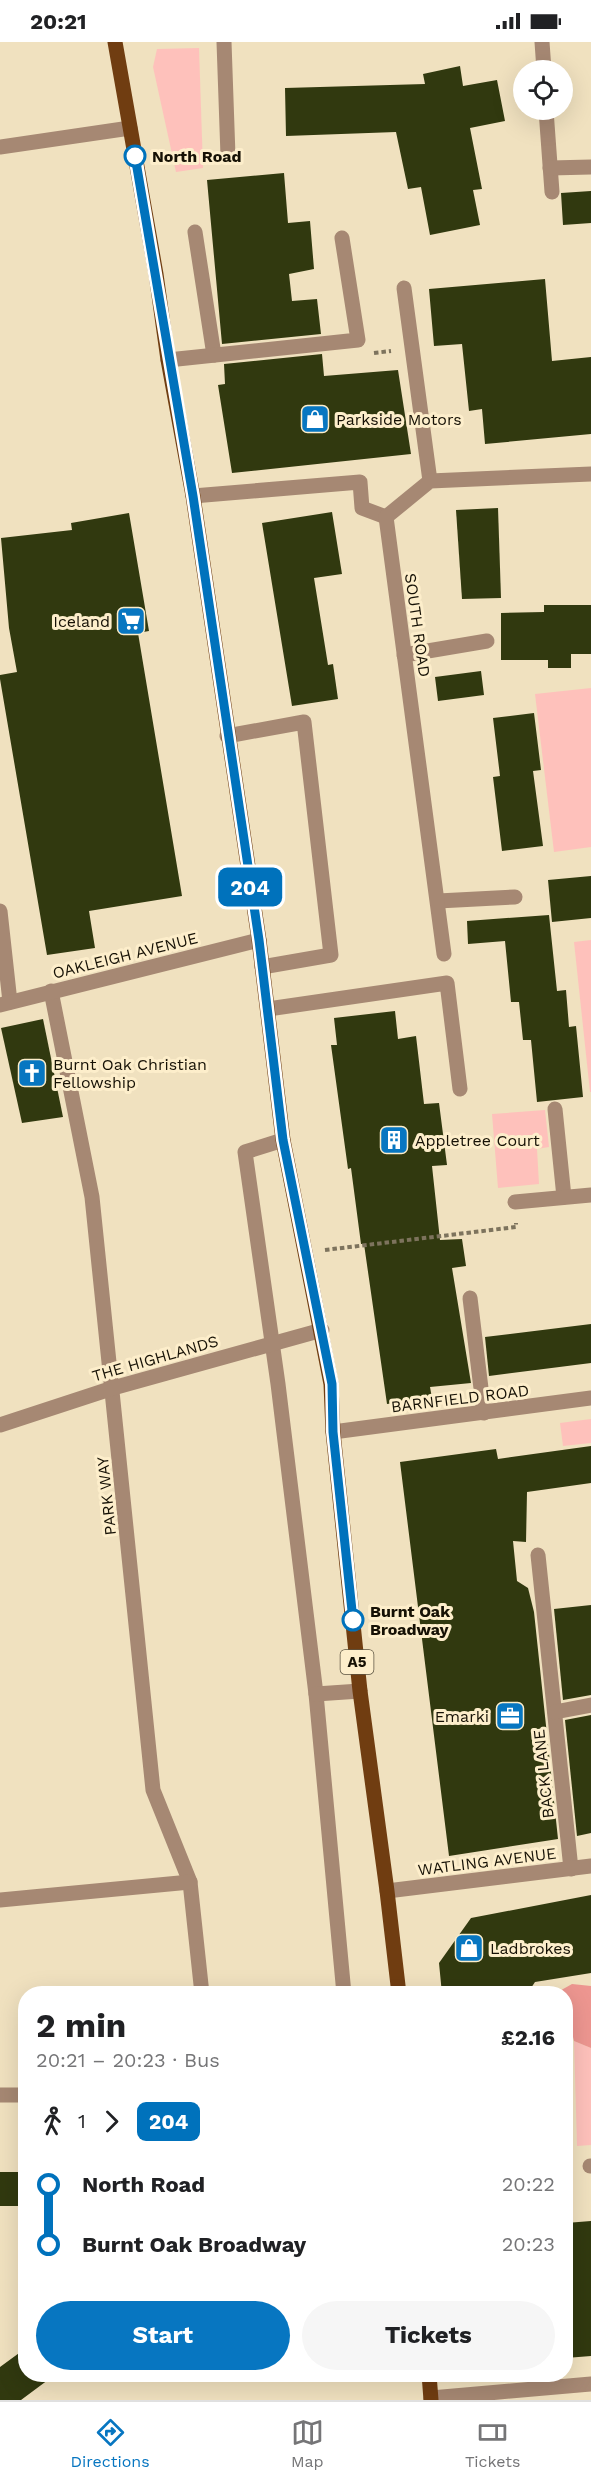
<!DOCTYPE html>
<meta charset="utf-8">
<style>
:root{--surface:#fff;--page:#f6f6f6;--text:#202124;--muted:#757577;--line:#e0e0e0;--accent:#0776c1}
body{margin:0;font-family:"Work Sans",sans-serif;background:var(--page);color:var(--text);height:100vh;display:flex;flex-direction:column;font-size:22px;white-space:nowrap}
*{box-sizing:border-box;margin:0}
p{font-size:20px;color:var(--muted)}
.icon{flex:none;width:33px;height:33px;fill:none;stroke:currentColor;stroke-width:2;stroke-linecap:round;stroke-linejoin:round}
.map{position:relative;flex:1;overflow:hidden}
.sheet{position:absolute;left:18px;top:1944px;width:555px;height:396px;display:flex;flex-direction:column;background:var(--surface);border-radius:24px;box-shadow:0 6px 24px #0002}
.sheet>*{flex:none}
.badge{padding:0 12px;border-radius:9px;font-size:21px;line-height:39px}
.controls{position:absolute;left:513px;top:18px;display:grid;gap:12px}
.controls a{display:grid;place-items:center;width:60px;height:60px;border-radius:50%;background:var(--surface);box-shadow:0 6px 24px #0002;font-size:30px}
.map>.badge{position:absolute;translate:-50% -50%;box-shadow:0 0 0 3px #fff}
.legs{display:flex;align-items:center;gap:9px;height:66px;padding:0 18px;font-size:20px}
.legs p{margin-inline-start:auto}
.headline{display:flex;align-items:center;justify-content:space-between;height:102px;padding:0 18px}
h1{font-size:33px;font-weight:700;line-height:45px}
.action{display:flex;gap:12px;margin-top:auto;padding:12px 18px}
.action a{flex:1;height:69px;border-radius:36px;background:var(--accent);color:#fff;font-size:24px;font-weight:700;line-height:69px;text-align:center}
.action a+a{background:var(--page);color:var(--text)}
ul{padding:0 18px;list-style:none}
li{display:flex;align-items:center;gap:21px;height:60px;font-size:22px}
li i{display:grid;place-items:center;width:9px;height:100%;margin:0 8px;background:currentColor}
li i::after{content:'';width:15px;height:15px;margin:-8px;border:4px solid;border-radius:50%;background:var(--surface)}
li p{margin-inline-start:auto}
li:first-child i{background:linear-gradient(#0000 50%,currentColor 0)}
li:last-child i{background:linear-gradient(currentColor 50%,#0000 0)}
.status{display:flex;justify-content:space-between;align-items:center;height:42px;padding:0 30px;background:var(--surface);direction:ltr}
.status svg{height:16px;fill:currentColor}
.tab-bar{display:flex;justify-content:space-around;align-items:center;height:84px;border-top:2px solid var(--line);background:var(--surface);font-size:16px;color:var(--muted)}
.tab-bar a{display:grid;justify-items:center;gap:3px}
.tab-bar .on{color:var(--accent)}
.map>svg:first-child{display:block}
.green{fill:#fec1bb}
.forest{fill:#ed9690}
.building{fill:#31390f}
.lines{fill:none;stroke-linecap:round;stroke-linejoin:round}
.path{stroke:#7d735d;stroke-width:4;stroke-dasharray:4.5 3;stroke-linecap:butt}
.minor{stroke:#a68873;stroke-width:15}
.major{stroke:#703d11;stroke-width:15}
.line-1-casing{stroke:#fff;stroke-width:14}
.line-1{stroke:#0072bc;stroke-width:9}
.stop-1-dot{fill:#fff;stroke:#0072bc;stroke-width:3}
.labels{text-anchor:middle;stroke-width:6;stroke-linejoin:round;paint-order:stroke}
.shield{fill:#fdeecb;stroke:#5b5340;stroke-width:1.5}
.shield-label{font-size:15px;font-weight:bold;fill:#161105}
.stop-label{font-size:16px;font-weight:bold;fill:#161105;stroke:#fdeecb;text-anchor:start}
.poi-label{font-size:16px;fill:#161105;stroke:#fdeecb;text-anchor:start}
.street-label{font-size:16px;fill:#161105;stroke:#fdeecb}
</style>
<div class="status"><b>20:21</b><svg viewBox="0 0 49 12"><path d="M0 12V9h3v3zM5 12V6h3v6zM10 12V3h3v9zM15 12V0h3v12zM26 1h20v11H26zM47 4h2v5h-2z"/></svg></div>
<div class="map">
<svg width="591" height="2358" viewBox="0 0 591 2358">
<rect width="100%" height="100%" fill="#f0e1bf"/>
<g class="green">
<path d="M199,6L203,126L176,130L153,25L157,7Z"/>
<path d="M591,646V805L554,810L535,652Z"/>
<path d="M591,898V1050H590L574,900Z"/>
<path d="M545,1068L549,1105L537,1107L539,1142L498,1146L492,1072Z"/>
<path d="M591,1377V1401L563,1404L560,1381Z"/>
<path d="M574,1999L591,2006V2103L577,2104Z"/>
</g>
<path class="forest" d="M572,1942L591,1944V2006L574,1999L566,1966V1952L556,1951Z"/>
<g class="building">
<path d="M460,24L463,44L497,38L505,79L470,86L482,147L473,148L480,183L430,193L421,145L408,147L396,90L286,94L285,46L425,42L423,32Z"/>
<path d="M284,131L288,181L310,179L314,227L289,232L292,259L317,257L321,292L222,302L207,138Z"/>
<path d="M591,149V181L563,183L561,151Z"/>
<path d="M545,237L552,319L591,315V392L485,402L482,367L469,369L462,302L434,304L429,247Z"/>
<path d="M322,312L324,334L398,328L411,412L232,431L218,343L225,342L224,322Z"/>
<path d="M498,466L501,556L462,557L456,468Z"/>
<path d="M332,470L342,532L314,536L328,623L333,622L338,657L292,664L262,481Z"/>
<path d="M129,471L149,589L138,591L182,854L89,869L95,906L47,913L0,637V633L17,630L9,586L1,496L72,488L71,481Z"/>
<path d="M544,563H591V612H571V626H548V618H501V571L544,570Z"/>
<path d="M481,629L484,653L438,659L435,635Z"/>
<path d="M534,671L541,728L533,729L543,804L502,809L493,735L500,734L493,676Z"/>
<path d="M591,834V876L552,880L548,838Z"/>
<path d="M549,873L557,949L566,948L569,985L576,984L583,1055L537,1060L531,998H523L519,960H511L505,899L468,902L467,879Z"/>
<path d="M395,969L398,997L416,994L424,1062L439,1061L447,1123L432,1124L440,1198L462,1197L466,1224L452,1226L471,1341L430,1345L432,1356L387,1362L364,1202H361L351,1126L348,1127L331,1003H337L334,976Z"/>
<path d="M43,977L63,1075L22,1081L1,986Z"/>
<path d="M591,1282V1321L489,1334L485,1295Z"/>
<path d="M591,1404V1441L527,1450L526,1500L513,1499L517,1539L528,1546L534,1570L558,1797L449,1814L400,1420L496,1407L498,1417Z"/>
<path d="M591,1563V1653L563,1658L554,1567Z"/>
<path d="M591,1673V1791L577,1794L565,1678Z"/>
<path d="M591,1853V1931L535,1940L527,1952H442L439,1921L471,1876Z"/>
<rect x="0" y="2130" width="26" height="34"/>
<path d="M591,2179V2314L566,2316V2181Z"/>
<path d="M26,2306V2332H56L21,2358H0V2325Z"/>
</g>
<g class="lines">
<g class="path">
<path d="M374,311L391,309"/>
<path d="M325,1208L516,1185V1181"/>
</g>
<g class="minor">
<path d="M224,0L228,114"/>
<path d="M542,0L544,28"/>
<path d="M546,68L552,150"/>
<path d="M0,105L130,86"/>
<path d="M550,126L591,125"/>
<path d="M195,190L214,313"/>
<path d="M404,246L430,439"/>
<path d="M168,318L358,298L342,196"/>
<path d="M193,454L360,440L362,466L386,475"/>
<path d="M404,613L487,599"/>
<path d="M227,694L304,680L331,913L262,925"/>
<path d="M438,859L515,855"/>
<path d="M0,869L10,960"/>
<path d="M444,912L386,475L430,439L591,432"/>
<path d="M51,949L92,1155L153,1748L190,1840L202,1952"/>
<path d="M0,963L259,898"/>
<path d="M268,967L447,941L460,1047"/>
<path d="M555,1067L564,1155"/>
<path d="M283,1098L245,1110L278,1342L316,1652L344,1952"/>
<path d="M515,1160L591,1153"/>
<path d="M470,1256L484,1371"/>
<path d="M0,1383L113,1346L322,1288"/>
<path d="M333,1390L591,1356"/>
<path d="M538,1513L571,1827"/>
<path d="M316,1652L360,1649"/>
<path d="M555,1670L591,1663"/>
<path d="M387,1849L591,1824"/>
<path d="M0,1858L190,1840"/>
<path d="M0,2053H26"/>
<path d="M590,2124H591"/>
<path d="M431,2356L591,2342"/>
</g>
<g class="major">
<path d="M115,0L156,232L168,318L193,454L259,898L283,1098L331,1342L333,1390L360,1649L387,1849L399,1952"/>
<path d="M429,2332L431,2358"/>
</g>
</g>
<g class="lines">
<g class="line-1-casing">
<path id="line-1" d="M135,114L193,454L259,898L283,1098L332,1342L333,1390L353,1578"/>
</g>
<use href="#line-1" class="line-1"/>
</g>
<defs>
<g id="shop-square" transform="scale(1.5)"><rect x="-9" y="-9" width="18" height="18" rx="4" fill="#0776c1" stroke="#fdeecb"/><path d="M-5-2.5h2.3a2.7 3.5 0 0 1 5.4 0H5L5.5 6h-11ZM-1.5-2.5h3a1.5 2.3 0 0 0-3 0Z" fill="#fff"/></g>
<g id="supermarket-square" transform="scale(1.5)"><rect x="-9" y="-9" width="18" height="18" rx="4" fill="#0776c1" stroke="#fdeecb"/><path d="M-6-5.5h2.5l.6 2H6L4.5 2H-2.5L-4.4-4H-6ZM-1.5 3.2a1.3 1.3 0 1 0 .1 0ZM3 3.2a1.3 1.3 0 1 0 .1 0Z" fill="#fff"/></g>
<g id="church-square" transform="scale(1.5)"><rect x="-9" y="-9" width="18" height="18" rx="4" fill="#0776c1" stroke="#fdeecb"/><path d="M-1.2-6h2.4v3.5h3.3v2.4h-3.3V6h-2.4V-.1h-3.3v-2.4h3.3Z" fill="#fff"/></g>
<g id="building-square" transform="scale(1.5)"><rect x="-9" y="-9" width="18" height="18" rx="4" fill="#0776c1" stroke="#fdeecb"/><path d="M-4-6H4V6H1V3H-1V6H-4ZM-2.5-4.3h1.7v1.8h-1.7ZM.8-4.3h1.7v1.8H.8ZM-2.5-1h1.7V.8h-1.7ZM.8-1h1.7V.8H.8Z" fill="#fff"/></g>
<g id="office-square" transform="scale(1.5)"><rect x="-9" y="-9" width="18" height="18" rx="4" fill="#0776c1" stroke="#fdeecb"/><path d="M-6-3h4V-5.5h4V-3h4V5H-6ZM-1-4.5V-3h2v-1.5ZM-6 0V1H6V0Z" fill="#fff"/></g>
</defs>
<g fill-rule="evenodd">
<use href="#shop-square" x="315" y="377"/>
<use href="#supermarket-square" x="131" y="579"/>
<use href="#church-square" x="32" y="1031"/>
<use href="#building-square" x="394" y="1098"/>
<use href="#office-square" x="510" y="1674"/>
<use href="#shop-square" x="469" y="1906"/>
</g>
<g class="stop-1-dot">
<circle cx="135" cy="114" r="10"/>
<circle cx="353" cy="1578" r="10"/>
</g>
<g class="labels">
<rect class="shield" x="340.5" y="1608" width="33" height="24" rx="4.5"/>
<g class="shield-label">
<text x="357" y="1625">A5</text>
</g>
<g class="stop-label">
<text x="152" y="120">North Road</text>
<text x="370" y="1575">Burnt Oak<tspan x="370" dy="18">Broadway</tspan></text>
</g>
<g class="poi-label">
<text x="336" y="383">Parkside Motors</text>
<text x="110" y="585" text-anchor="end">Iceland</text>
<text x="53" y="1028">Burnt Oak Christian<tspan x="53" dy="18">Fellowship</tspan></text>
<text x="415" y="1104">Appletree Court</text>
<text x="489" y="1680" text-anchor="end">Emarki</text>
<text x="490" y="1912">Ladbrokes</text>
</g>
<g class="street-label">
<text transform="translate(418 583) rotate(82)" y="6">SOUTH ROAD</text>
<text transform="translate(125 913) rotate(-14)" y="6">OAKLEIGH AVENUE</text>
<text transform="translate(155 1316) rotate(-16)" y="6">THE HIGHLANDS</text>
<text transform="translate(460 1356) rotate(-7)" y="6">BARNFIELD ROAD</text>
<text transform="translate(106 1454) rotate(-96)" y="6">PARK WAY</text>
<text transform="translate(543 1732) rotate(-96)" y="6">BACK LANE</text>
<text transform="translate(487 1819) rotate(-7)" y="6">WATLING AVENUE</text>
</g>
</g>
</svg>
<div class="controls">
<a><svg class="icon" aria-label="locate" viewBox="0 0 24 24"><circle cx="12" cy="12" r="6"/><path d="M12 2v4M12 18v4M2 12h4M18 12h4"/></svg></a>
</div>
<b class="badge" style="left:250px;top:845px;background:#0072bc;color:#fff">204</b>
<section class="sheet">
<div class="headline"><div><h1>2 min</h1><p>20:21 – 20:23 · Bus</p></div><b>£2.16</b></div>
<div class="legs"><svg class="icon" aria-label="walk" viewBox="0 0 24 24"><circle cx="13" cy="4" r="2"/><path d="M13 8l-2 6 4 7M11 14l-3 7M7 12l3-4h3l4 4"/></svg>1<svg class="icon" aria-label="forward" viewBox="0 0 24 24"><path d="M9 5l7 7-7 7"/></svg><b class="badge" style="background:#0072bc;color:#fff">204</b></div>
<ul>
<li><i style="color:#0072bc"></i><b>North Road</b><p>20:22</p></li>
<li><i style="color:#0072bc"></i><b>Burnt Oak Broadway</b><p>20:23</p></li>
</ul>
<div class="action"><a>Start</a><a>Tickets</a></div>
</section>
</div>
<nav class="tab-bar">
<a class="on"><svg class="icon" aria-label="directions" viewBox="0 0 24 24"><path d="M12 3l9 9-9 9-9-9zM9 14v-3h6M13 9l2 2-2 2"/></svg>Directions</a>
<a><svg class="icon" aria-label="map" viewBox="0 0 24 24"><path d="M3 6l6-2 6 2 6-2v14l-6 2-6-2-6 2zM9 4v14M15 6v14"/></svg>Map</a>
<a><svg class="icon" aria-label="tickets" viewBox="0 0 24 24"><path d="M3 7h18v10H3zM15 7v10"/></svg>Tickets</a>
</nav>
